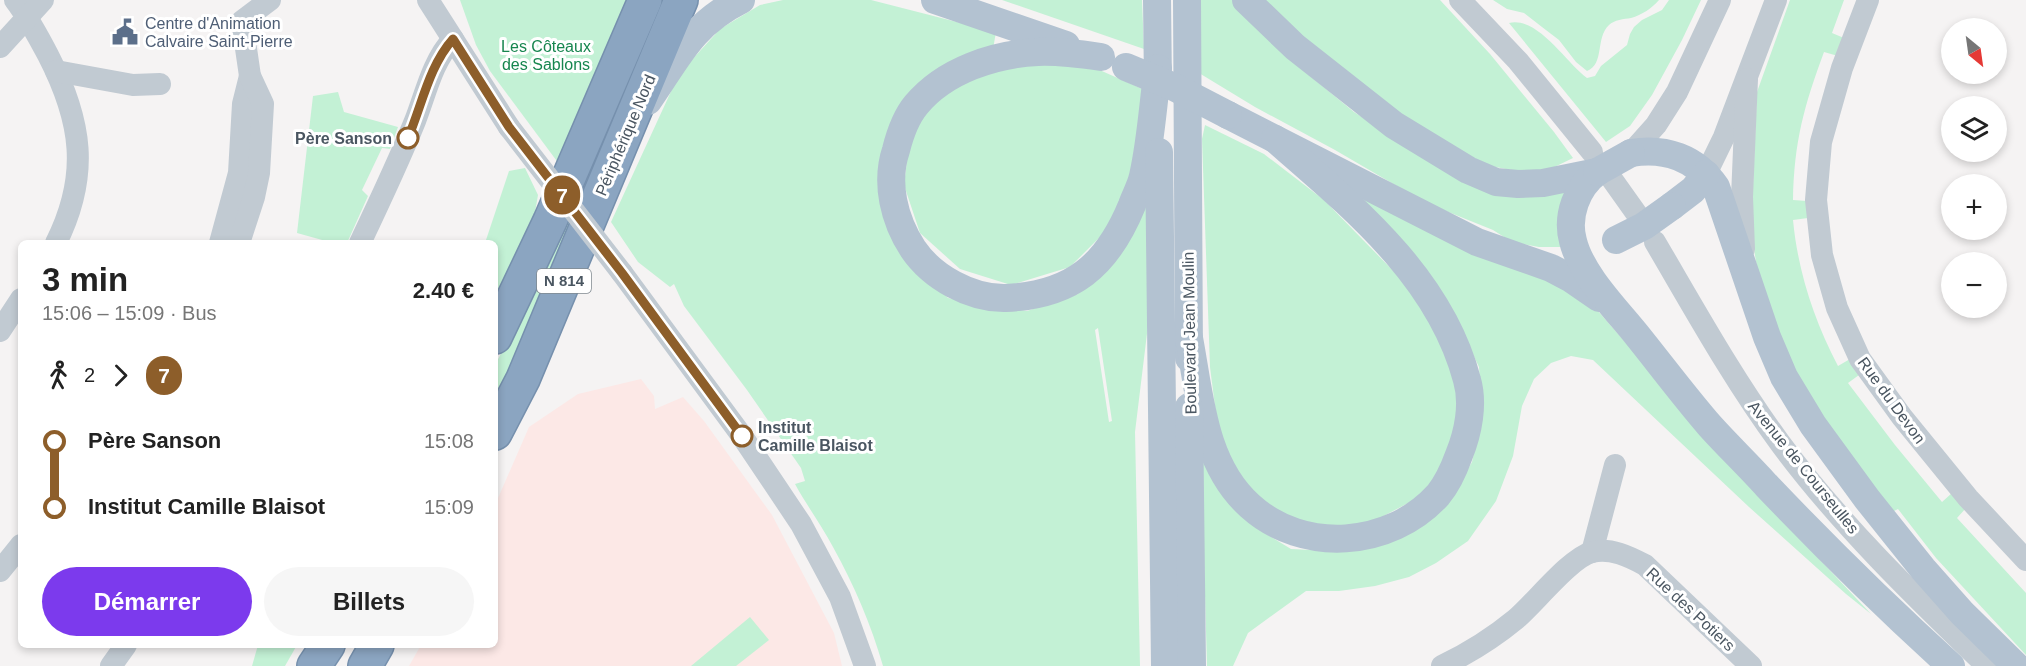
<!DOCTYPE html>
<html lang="fr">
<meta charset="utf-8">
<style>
:root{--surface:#fff;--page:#f6f6f6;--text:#222;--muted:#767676;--accent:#7c3aed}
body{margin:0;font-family:Arial,sans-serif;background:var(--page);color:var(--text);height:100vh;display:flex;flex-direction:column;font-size:22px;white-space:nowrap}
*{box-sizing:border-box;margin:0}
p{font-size:20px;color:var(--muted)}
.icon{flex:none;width:33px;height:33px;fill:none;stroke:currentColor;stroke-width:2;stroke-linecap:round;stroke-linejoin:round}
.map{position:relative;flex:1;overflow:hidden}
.drawer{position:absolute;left:18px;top:240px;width:480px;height:408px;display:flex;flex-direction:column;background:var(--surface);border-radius:9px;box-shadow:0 3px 9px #0003}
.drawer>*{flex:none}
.badge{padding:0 12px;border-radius:20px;font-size:21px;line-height:39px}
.needle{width:39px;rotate:151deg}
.fabs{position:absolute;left:1941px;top:18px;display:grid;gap:12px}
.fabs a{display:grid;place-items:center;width:66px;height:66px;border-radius:50%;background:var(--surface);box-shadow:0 3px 9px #0003;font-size:30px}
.map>.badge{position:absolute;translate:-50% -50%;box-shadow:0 0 0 3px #fff}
.legs{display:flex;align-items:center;gap:9px;height:66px;padding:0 24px;font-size:20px}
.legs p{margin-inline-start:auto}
.headline{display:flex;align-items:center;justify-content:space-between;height:102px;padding:0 24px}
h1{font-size:33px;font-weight:700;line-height:45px}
.button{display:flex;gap:12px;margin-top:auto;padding:12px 24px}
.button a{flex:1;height:69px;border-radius:36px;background:var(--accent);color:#fff;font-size:24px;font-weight:700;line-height:69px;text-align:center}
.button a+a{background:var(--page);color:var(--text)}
ul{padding:0 24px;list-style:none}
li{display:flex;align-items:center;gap:21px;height:66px;font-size:22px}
li i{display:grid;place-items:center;width:9px;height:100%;margin:0 8px;background:currentColor}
li i::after{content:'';width:15px;height:15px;margin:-8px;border:4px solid;border-radius:50%;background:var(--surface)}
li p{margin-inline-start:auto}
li:first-child i{background:linear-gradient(#0000 50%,currentColor 0)}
li:last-child i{background:linear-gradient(currentColor 50%,#0000 0)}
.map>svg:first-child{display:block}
.medical{fill:#fce8e6}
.green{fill:#c3f1d5;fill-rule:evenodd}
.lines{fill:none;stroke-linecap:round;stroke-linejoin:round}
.highway-casing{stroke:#7690ad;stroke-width:36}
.minor{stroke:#c1cad2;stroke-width:22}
.major{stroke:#b3c2d1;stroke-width:28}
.highway{stroke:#8ba5c1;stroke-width:33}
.minor-bridge{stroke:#c1cad2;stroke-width:22}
.major-bridge{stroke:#b3c2d1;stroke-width:28}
.line-1-casing{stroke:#fff;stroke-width:14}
.line-1{stroke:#8d5e2a;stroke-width:9}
.stop-1-dot{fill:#fff;stroke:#8d5e2a;stroke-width:3}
.labels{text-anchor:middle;stroke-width:6;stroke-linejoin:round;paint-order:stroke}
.shield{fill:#fff;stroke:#808990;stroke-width:1.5}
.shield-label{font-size:15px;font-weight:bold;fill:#4a5661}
.service-label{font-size:16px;fill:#4e5e75;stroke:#fff;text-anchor:start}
.park-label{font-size:16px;fill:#17864f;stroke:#fff}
.street-label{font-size:16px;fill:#4a5661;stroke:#fff}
.stop-label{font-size:16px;font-weight:bold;fill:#4a5661;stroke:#fff;text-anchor:end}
</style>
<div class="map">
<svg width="2026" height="666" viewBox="0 0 2026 666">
<rect width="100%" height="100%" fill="#f5f3f3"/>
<path class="medical" d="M641,379L654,396L655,409L683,397L704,421L772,515L834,633L842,666H409L421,645H495V505L529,427L578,394Z"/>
<g class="green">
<path d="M460,0H627L562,168L490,71L476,45Z"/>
<path d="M783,0H871L996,32L993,49L885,142L901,251L948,298L1027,311L1078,294L1150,198V309L1135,432L1140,666H883C871,624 854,585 833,547C822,526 807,506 795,484L805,481L801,468L747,390L684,306L674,284L670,287L638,262L611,222L679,74L720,29L760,5ZM1098,328L1112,421L1109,422L1095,330Z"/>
<path d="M1002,0H1142L1144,49Z"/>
<path d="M1197,0H1232L1287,57L1354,112L1462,181L1568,188L1562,247H1539L1512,242L1493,230L1426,203L1335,150L1255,107L1199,73Z"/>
<path d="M1264,0H1440L1490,54L1554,132L1573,158L1538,175L1469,162L1335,67Z"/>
<path d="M1493,0H1659C1652,8 1642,15 1631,18C1624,19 1614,20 1609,25C1595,38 1605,64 1587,71L1576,62L1559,40L1542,27L1524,13L1507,9Z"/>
<path d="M1669,0H1701L1682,40L1652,95L1630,126L1606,142L1509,23C1538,16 1567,64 1587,78L1595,76L1601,66L1627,45L1630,34L1634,27L1642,20L1662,10Z"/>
<path d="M1790,0H1844L1832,33L1844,38L1838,56L1824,52C1804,106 1794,142 1793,200L1807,201L1808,218L1793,220C1798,272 1814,320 1838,366L1850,359L1859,375L1848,383L1895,445L1942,502L1952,493L1966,508L1957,518L2026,593V655L1936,558L1898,509L1890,513L1796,379L1758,273L1751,232L1757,92Z"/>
<path d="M1040,59L1095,68L1147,91L1136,171L1115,222L1070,267L1011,285L960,269L920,233L904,185L910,135L931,99L979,71Z"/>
<path d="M338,92L344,112L398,127L390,149L382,148L362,190L368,196L347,243H333L297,233L313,96Z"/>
<path d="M1205,125L1264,154L1324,200L1408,286L1440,338L1459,394L1453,450L1431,491L1357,530H1308L1264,505L1228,463L1218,430L1210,367L1202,139Z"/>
<path d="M596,164L561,256L495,401V365L551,258Z"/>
<path d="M525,168L538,195L533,224L495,295V243H485L509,171Z"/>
<path d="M1346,190L1527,270L1590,302L1774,511L1871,614L1846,594L1749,507L1593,360L1571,356L1551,363L1534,379L1522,406L1513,456L1496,501L1468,541L1436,563L1409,577L1375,586L1339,591H1306L1248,633L1233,666H1207L1201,454L1255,527L1291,549L1332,551L1449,501L1472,462L1482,415L1479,367L1458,323Z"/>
<path d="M750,617L769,640L736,666H691Z"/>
<path d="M258,645H297L285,666H252Z"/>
</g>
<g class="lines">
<g class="highway-casing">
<g id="highway">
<path d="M495,337L550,221L645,0"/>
<path d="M495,433L523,379L681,0"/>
<path d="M314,666L328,645"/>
<path d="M365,666L377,645"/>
</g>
</g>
<g class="minor">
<path d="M15,0C28,17 38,36 48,55C82,121 90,175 56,243"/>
<path d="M428,0L509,127"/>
<path d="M1460,0L1518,61L1592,152"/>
<path d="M1868,0L1842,68L1821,142L1816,200L1822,255L1837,308L1860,359L1902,417L1968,498L2026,560"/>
<path d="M0,47L43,0"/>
<path d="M56,71L133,85L160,84"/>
<path d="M1631,153L1656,125L1677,92L1720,0"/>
<path d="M1706,174L1724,137L1776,0"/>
<path d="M1609,175L1641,220"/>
<path d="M1655,242C1695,310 1733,379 1780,443C1840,524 1914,596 1987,666"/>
<path d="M220,243L239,173L243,104L250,76"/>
<path d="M239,243L254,197L259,173L263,104L250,76L242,21L270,0"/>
<path d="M360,243C379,203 398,163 415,121C426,93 432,62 453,39"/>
<path d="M1744,249L1742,197L1747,79"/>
<path d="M622,273L742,436L801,524L840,597L865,666"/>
<path d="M0,331L21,299"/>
<path d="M1592,552L1615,465"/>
<path d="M0,571L21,545"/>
<path d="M111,666L126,645"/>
<path d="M1442,666C1469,653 1493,638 1516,619C1535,603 1570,558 1592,552C1610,547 1630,557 1645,565L1751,666"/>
</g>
<g class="major">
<path d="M935,0L1066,45"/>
<path d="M1157,0L1158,85"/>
<path d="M1187,0L1189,358"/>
<path d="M1246,0L1295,47L1394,125L1468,170L1496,182L1518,184L1543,183L1597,172"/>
<path d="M1101,57C1080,54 1059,51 1038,52C995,54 945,70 916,105C906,117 900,134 896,150C885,183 894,220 913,249C932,277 971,299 1006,298C1072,295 1107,266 1132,205C1135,196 1141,186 1143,176C1151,141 1153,103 1158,68"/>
<path d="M648,101C678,58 691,25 741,0"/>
<path d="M1228,115L1477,242L1551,268L1570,278L1599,298"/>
<path d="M1159,152L1165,666"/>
<path d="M1631,153C1665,147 1696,158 1716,187L1767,337L1784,377L1813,425L1867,499L1923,569L1962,613L2016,666"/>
<path d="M1597,172C1577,187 1566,216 1573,241C1581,274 1615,308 1636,334C1661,365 1684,396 1710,426C1728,446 1748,465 1766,485C1826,548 1887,608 1951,666"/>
<path d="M1672,206L1693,190L1706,174"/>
<path d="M1189,338C1200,396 1203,464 1250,506C1303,554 1390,548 1438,495C1447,484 1454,469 1459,455C1468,433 1474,404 1467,380C1440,277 1353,207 1275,139"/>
<path d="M1189,407L1192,666"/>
</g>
<use href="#highway" class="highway"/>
<path class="minor-bridge" d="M509,127L622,273"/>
<g class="major-bridge">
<path d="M1126,67L1174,87L1228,115"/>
<path d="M1597,172L1631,153"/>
<path d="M1616,240L1644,226L1672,206"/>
</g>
</g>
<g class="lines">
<g class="line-1-casing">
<path id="line-1" d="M408,138C422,105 429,66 453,39L509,127L622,273L742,436"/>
</g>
<use href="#line-1" class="line-1"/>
</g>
<defs>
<g id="civic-bare" transform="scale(2.07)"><path d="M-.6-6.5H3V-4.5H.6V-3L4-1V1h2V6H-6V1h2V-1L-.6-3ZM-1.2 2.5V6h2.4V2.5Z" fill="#5c6f8a" stroke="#fff" stroke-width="2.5" paint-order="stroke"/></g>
</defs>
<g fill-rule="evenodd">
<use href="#civic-bare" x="125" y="32"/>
</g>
<g class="stop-1-dot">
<circle cx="408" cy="138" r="10"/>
<circle cx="742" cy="436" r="10"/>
</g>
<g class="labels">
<rect class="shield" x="537" y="269" width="54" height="24" rx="4.5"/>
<g class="shield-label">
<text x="564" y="286">N 814</text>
</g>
<g class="service-label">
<text x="145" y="29">Centre d'Animation<tspan x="145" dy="18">Calvaire Saint-Pierre</tspan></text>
</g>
<g class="park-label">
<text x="546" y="52">Les Côteaux<tspan x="546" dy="18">des Sablons</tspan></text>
</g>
<g class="street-label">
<text transform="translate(625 135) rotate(-67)" y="6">Périphérique Nord</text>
<text transform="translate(1189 333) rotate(-91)" y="6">Boulevard Jean Moulin</text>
<text transform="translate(1892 400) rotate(54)" y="6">Rue du Devon</text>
<text transform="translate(1804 467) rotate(51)" y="6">Avenue de Courseulles</text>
<text transform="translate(1691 609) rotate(43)" y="6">Rue des Potiers</text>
</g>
<g class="stop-label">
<text x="392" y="144">Père Sanson</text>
<text x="758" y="433" text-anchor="start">Institut<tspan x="758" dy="18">Camille Blaisot</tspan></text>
</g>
</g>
</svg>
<div class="fabs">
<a><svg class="needle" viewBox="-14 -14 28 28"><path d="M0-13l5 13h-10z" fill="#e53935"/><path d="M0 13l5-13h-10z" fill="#767676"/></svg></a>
<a><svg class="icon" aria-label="layers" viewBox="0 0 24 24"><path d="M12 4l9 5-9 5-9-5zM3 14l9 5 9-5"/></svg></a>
<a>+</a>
<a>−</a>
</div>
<b class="badge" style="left:562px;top:195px;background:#8d5e2a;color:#fff">7</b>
<section class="drawer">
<div class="headline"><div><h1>3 min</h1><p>15:06 – 15:09 · Bus</p></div><b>2.40 €</b></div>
<div class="legs"><svg class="icon" aria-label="walk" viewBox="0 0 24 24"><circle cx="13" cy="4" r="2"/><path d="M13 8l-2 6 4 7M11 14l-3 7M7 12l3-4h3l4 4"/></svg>2<svg class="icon" aria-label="forward" viewBox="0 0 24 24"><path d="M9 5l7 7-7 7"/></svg><b class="badge" style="background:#8d5e2a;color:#fff">7</b></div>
<ul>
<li><i style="color:#8d5e2a"></i><b>Père Sanson</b><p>15:08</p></li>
<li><i style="color:#8d5e2a"></i><b>Institut Camille Blaisot</b><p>15:09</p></li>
</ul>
<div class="button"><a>Démarrer</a><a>Billets</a></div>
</section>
</div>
